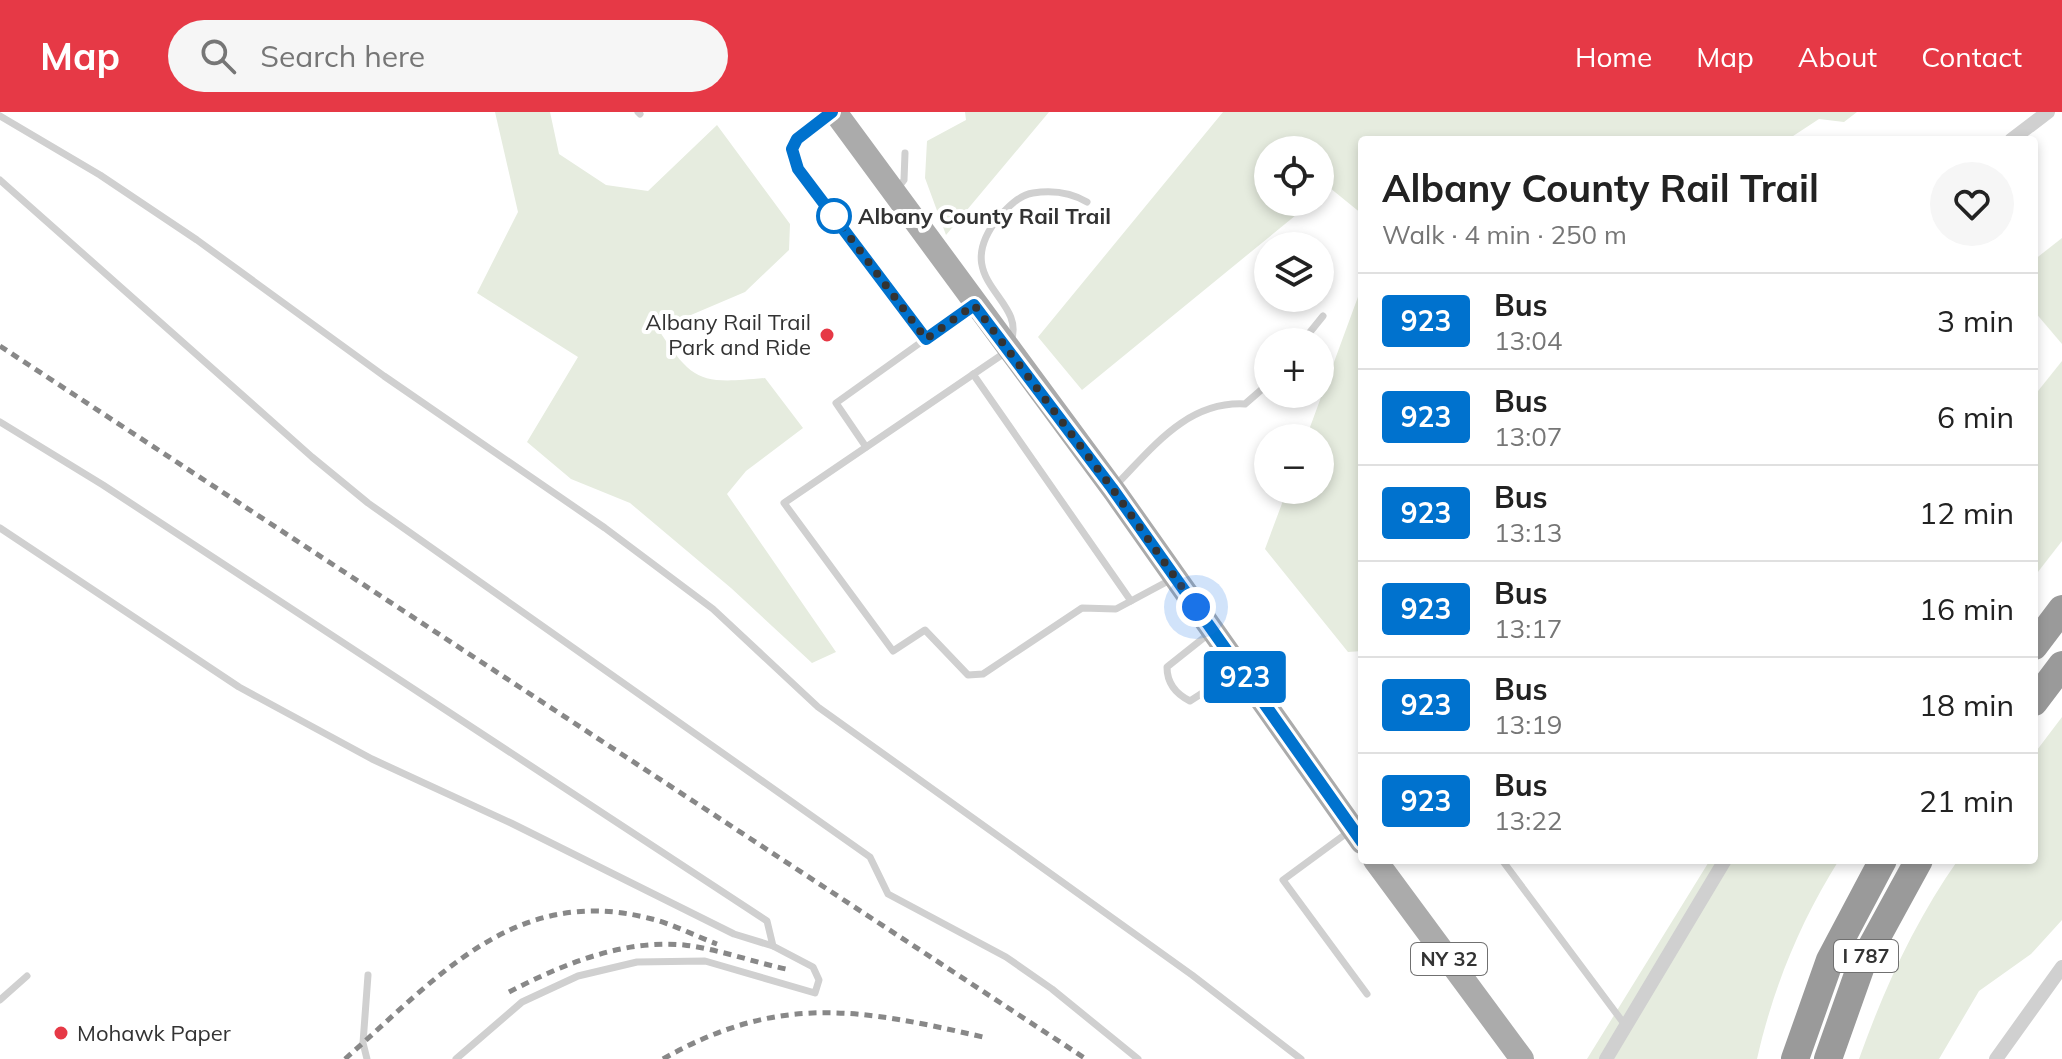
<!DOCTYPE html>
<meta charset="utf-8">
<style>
:root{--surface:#fff;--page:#f6f6f6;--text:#222;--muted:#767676;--line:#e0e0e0;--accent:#e63946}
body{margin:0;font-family:Mulish,sans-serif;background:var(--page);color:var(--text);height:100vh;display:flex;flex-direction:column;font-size:30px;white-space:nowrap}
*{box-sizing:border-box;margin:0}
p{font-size:26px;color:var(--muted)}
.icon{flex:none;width:44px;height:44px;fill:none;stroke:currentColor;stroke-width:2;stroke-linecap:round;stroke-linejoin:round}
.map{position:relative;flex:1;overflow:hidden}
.sheet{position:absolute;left:1358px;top:24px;width:680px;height:728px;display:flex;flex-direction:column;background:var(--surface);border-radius:8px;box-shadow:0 4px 12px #0003}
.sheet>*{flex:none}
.badge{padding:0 16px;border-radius:6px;font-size:28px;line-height:52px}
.fabs{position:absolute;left:1254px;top:24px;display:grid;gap:16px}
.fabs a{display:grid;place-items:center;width:80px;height:80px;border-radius:50%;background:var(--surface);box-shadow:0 4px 12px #0003;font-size:40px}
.you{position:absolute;width:40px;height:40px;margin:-20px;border:6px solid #fff;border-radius:50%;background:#1a73e8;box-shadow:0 0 0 12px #1a73e833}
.map>.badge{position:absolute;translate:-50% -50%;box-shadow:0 0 0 4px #fff}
.round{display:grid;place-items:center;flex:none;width:84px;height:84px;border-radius:42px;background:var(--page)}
.headline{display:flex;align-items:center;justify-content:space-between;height:136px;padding:0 24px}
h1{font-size:38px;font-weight:700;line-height:60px}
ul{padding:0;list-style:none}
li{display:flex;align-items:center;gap:24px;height:96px;padding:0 24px;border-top:2px solid var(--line)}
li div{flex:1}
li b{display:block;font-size:30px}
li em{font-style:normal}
li .badge{min-width:88px;font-weight:700;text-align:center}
header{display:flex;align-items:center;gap:48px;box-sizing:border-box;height:112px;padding:0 40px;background:var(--accent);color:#fff}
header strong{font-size:38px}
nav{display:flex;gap:44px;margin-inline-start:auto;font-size:28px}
.search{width:560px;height:72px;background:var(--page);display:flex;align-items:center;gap:20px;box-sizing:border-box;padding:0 28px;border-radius:44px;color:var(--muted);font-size:30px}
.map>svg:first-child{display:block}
.green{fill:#e6ecdf}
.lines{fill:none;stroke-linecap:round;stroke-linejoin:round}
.lane{stroke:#d0d0d0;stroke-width:7}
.street{stroke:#d0d0d0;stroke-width:14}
.primary{stroke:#ababab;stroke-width:24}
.highway{stroke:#9a9a9a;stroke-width:28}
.rail{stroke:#888;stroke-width:5;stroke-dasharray:8 6;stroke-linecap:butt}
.line-casing{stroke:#fff;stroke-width:18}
.line{stroke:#0072ce;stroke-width:12}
.walk{stroke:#333;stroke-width:8;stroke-dasharray:0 14.4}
.stop-dot{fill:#fff;stroke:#0072ce;stroke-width:4}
.poi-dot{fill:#e63946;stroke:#fff;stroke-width:3}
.labels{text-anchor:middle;stroke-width:8;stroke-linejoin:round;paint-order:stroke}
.shield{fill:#fff;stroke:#707070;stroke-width:2}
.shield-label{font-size:20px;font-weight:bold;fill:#333}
.stop-label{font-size:22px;font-weight:bold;fill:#333;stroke:#fff;text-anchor:start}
.poi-label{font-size:22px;fill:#333;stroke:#fff;text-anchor:end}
</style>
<header>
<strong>Map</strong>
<div class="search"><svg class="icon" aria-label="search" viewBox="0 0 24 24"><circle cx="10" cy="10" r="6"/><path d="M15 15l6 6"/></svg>Search here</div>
<nav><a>Home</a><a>Map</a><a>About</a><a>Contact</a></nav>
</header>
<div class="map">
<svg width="2062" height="947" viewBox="0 0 2062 947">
<rect width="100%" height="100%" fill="#fff"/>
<g class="green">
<path d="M495,0H550L559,42L606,73L648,79L717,13L790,112L789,138L745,180L658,217C693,271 701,272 765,266L803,316L746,359L727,382L836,540L812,551L731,476L630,391L571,367L527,330L578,245L477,181L518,100Z"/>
<path d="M965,0H1049L946,123L925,66L927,29L966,8Z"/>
<path d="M1223,0H1857L1844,10L1819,7L1787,28H1362V102L1330,76L1320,84V38H1268V90H1312L1082,278L1038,225Z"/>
<path d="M2062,126V232L2034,199V148Z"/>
<path d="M1362,174V539L1348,540L1265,437L1287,378H1320V326H1306Z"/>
<path d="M2062,249V429L2034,465V284Z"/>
<path d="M2062,605V808L2031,842L1979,879L1939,947H1859C1884,877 1915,809 1958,748H2034V642Z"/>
<path d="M1710,748H1839C1800,810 1773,876 1757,947H1587Z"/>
</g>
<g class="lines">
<g class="lane">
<path d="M638,0L640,2"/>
<path d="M830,2L797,27L792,37L798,57L926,227"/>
<path d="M0,4L100,63L197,128L384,264L605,416L713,497L818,595L1192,863L1301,947"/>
<path d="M0,68L312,345L368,391L870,745L888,782L1006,845L1052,877L1138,947"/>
<path d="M898,76L904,68L905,41"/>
<path d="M1011,229C1027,186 948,169 998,106C1007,96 1019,83 1033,81C1052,78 1070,80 1087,90"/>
<path d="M1302,230L1323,204"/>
<path d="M1006,240L784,391L893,539L925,518L968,563L983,562L1082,496L1116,497L1172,467"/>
<path d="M973,262L1131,489"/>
<path d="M0,310L103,373L767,809L773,834L813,855L819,868L815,881L705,849L637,850L578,864L522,890L456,947"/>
<path d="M866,335L836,291L973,193"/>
<path d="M1117,372C1154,334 1188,289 1245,292L1268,272"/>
<path d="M0,416L239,575L372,647L511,711L734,822L773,834"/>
<path d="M1211,520L1167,555C1167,571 1176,582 1190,589L1235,560"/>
<path d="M1351,718L1283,768L1367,882"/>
<path d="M1502,748L1625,913"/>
<path d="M0,888L27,864"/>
<path d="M367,947L363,931L368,863"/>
</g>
<g class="street">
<path d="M2011,28L2048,0"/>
<path d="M1606,947L1725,748"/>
<path d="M1996,947L2062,855"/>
</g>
<g class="primary">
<path d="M835,0L1115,380L1362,730"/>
<path d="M1375,748L1522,947"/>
</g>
<g class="highway">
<path d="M2034,534L2062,497"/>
<path d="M2034,590L2062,553"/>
<path d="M1795,947L1830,848L1883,748"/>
<path d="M1828,947L1861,854L1919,748"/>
</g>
<g class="rail">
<path d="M0,234L1086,947"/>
<path d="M509,880C561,853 623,827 684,833C718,837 753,850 786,857"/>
<path d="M345,947C435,868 514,772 648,806C671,811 695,824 717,832"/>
<path d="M663,947C779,881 861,897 983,925"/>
</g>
</g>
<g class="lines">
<g class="line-casing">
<path id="line" d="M832,0L797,27L792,37L798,57L926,227L974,193L1112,376L1362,730"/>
</g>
<use href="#line" class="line"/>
<path class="walk" d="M834,104L926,227L974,193L1112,376L1196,495"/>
</g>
<circle class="stop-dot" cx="834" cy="104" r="16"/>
<g class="poi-dot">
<circle cx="827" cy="223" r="8"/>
<circle cx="61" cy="921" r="8"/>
</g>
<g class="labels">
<g class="shield">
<rect x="1834" y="828" width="64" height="32" rx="6"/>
<rect x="1411" y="831" width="76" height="32" rx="6"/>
</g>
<g class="shield-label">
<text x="1866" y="851">I 787</text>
<text x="1449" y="854">NY 32</text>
</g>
<g class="stop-label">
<text x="858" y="112">Albany County Rail Trail</text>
</g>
<g class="poi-label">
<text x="811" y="218">Albany Rail Trail<tspan x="811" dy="25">Park and Ride</tspan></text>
<text x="77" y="929" text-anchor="start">Mohawk Paper</text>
</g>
</g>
</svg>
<div class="fabs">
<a><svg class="icon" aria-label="locate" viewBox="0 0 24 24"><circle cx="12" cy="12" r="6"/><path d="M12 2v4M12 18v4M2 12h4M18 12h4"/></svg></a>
<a><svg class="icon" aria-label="layers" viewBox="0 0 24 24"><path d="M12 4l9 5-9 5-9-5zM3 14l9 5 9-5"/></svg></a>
<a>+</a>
<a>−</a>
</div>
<div class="you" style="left:1196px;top:495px"></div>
<b class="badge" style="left:1245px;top:565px;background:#0072ce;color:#fff">923</b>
<section class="sheet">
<div class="headline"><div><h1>Albany County Rail Trail</h1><p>Walk · 4 min · 250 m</p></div><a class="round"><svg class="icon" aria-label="heart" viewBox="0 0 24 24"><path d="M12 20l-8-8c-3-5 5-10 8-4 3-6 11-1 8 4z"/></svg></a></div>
<ul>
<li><span class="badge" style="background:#0072ce;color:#fff">923</span><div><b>Bus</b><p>13:04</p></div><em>3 min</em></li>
<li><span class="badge" style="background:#0072ce;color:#fff">923</span><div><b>Bus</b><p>13:07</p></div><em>6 min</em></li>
<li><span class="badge" style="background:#0072ce;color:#fff">923</span><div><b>Bus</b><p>13:13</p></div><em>12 min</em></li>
<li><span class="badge" style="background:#0072ce;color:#fff">923</span><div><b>Bus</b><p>13:17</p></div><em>16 min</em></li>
<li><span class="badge" style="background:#0072ce;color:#fff">923</span><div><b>Bus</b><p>13:19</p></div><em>18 min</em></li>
<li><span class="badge" style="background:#0072ce;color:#fff">923</span><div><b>Bus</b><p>13:22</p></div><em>21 min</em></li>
</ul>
</section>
</div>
